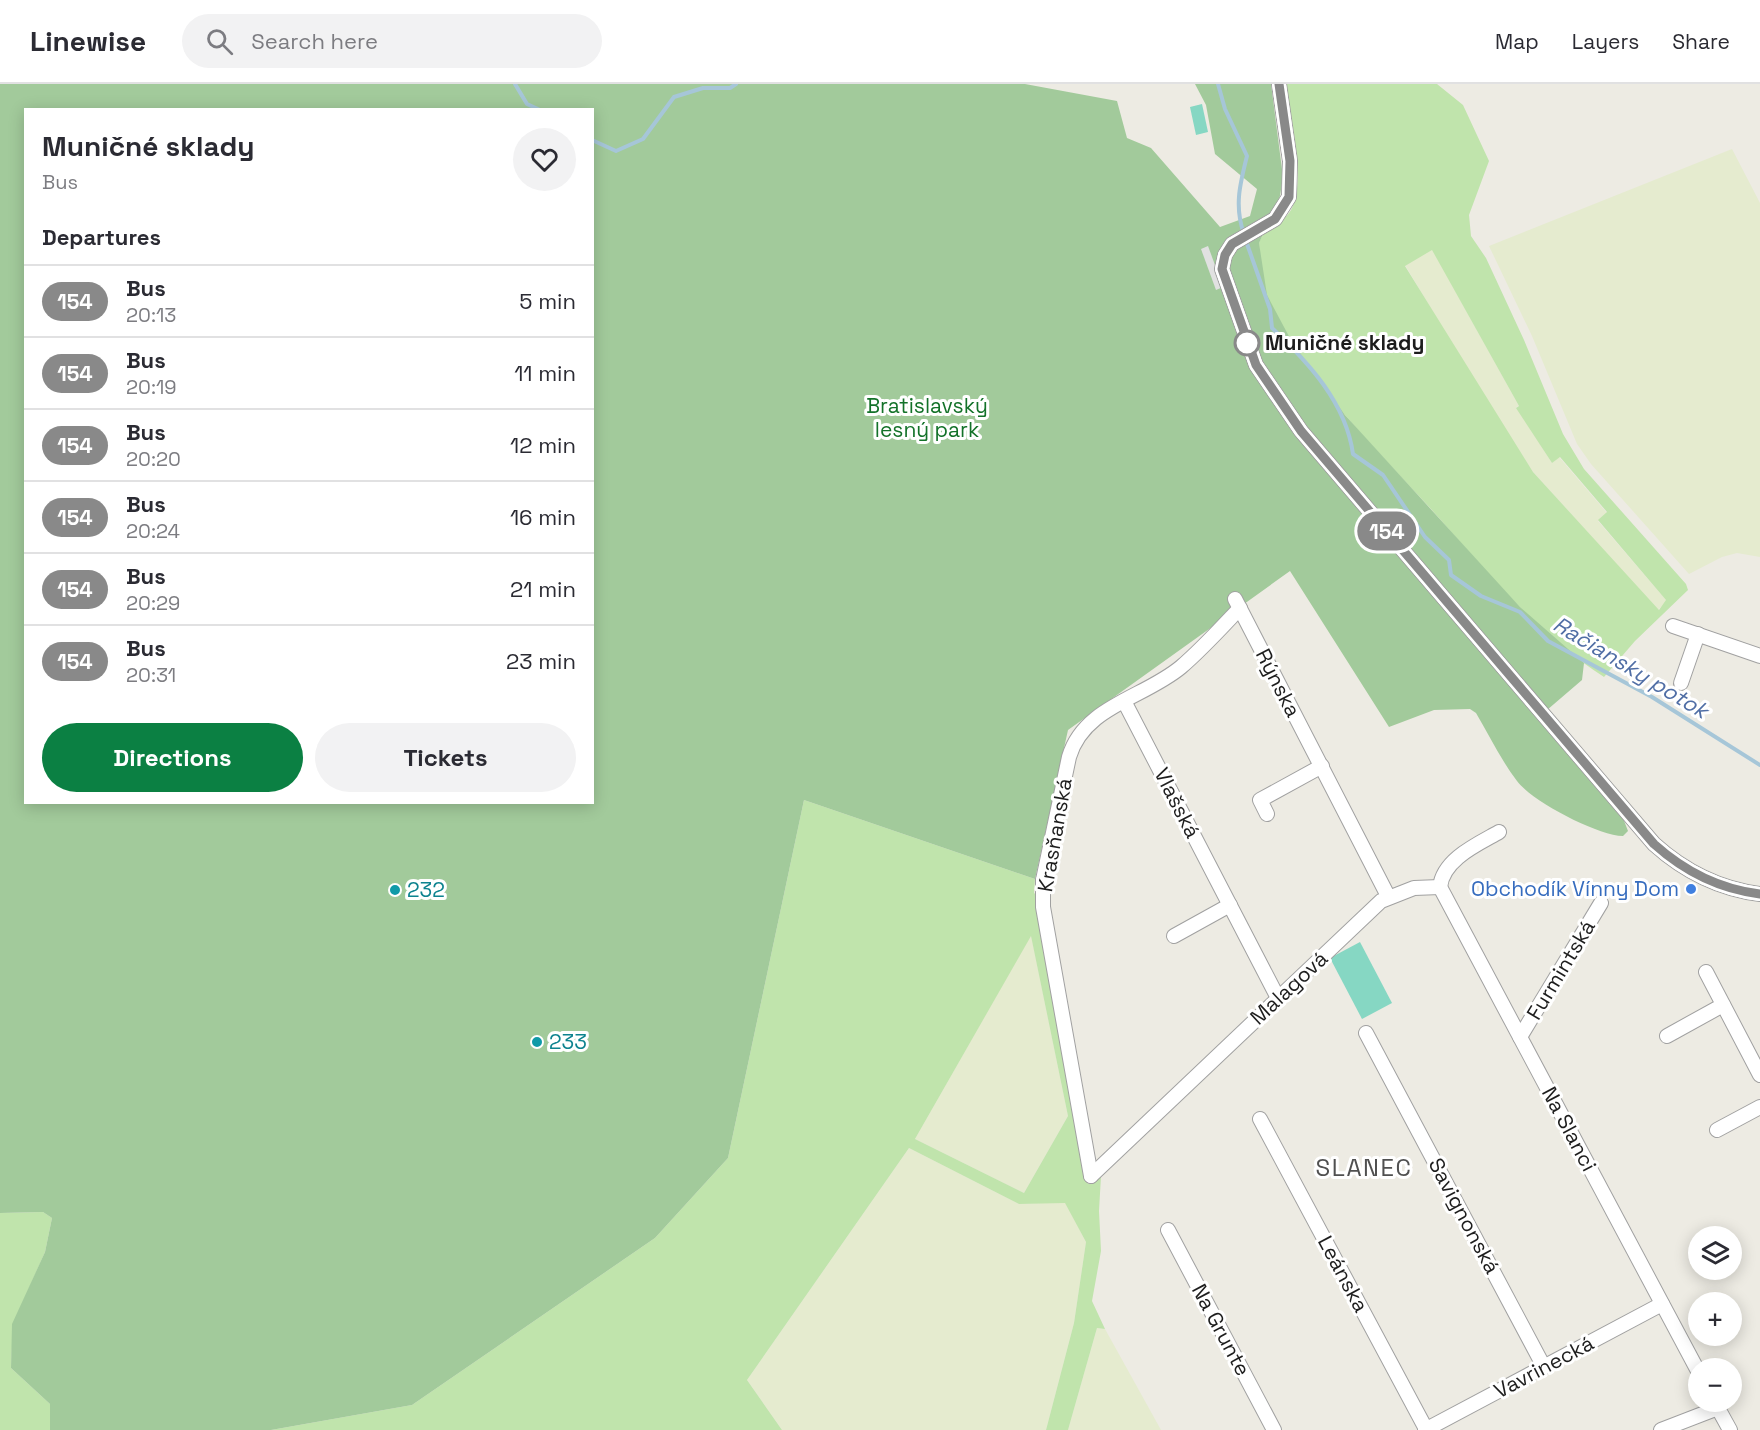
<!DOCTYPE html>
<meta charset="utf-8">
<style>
:root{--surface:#fff;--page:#f2f2f3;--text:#2b2b33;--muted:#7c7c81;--line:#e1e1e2;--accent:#0b8043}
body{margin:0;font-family:"Space Grotesk",sans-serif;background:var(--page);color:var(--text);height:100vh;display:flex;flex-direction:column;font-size:22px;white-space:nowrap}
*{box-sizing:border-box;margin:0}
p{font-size:20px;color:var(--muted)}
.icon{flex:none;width:33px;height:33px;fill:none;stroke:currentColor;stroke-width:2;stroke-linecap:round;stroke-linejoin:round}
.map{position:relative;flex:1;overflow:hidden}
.panel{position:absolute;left:24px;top:24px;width:570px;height:696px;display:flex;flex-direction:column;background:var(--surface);border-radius:0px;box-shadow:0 3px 15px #0003}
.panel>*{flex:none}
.badge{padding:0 12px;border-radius:20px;font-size:21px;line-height:39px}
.buttons{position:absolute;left:1688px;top:1142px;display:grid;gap:12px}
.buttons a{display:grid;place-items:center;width:54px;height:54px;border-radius:50%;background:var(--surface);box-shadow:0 3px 15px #0003;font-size:30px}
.map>.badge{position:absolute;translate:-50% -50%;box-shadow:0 0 0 3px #fff}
h2{padding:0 18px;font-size:22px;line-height:54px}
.round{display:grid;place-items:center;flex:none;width:63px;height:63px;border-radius:32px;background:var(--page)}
.head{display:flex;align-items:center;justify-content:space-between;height:102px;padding:0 18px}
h1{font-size:28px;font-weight:600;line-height:45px}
.action{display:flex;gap:12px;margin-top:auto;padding:12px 18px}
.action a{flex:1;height:69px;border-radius:36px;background:var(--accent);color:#fff;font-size:24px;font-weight:600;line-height:69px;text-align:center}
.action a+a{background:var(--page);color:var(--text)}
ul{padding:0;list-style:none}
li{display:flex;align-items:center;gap:18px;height:72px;padding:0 18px;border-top:2px solid var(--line)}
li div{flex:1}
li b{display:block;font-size:22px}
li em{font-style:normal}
li .badge{min-width:66px;font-weight:700;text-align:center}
header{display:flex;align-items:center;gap:36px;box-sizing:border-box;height:84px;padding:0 30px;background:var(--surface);border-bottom:2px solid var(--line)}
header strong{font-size:28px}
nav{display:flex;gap:33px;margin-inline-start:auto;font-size:21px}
.search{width:420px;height:54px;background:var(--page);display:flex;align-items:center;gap:15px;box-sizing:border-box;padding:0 21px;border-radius:33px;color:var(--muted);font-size:22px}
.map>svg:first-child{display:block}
.farmland{fill:#e5ebcf}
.grass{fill:#c0e4ac;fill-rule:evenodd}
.forest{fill:#a2ca9b;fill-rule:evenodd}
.pitch{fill:#86d7c3}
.parking{fill:#e1e1e1}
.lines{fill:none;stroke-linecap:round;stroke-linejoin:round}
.stream{stroke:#a6c6d8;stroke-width:4}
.street-casing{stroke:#a1a1a1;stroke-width:16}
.street{stroke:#fff;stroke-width:14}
.line-casing{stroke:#fff;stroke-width:14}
.line{stroke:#898989;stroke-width:9}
.stop-dot{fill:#fff;stroke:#898989;stroke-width:3}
.shop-dot{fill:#3f7fe0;stroke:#fff;stroke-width:2}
.culture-dot{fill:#0f9aa8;stroke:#fff;stroke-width:2}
.labels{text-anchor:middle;stroke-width:6;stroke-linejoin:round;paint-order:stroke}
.stop-label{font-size:21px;font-weight:bold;fill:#1d1d1d;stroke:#fff;text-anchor:start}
.park-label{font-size:21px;fill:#137229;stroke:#fff}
.street-label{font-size:21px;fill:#1d1d1d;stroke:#fff}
.shop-label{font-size:21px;fill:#366cbe;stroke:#fff;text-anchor:end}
.culture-label{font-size:21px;fill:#0d838f;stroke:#fff;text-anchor:start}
.water-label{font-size:22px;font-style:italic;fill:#506ea5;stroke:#fff}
.quarter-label{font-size:24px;letter-spacing:1.5px;fill:#505050;stroke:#fff}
</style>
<header>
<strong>Linewise</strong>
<div class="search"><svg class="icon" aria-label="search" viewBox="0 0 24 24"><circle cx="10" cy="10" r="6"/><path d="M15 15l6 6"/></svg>Search here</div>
<nav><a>Map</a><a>Layers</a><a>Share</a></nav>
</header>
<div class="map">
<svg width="1760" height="1346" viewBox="0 0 1760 1346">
<rect width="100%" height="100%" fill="#edebe3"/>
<g class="farmland">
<path d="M1732,65L1760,119V473L1737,469L1722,473L1689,490L1591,380L1577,360L1532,252L1489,162Z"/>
<path d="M1432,165L1519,322L1516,323L1552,379L1559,373L1607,429L1598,437L1667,517L1658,526L1533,388L1487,318L1405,181Z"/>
<path d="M1031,851L1068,1032L1024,1109L915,1055Z"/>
<path d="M909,1064L1019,1120L1065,1118L1086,1158L1074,1239L1046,1346H782L747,1296Z"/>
<path d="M1097,1244L1105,1245L1161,1346H1068Z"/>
</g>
<g class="grass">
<path d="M1286,0H1437L1463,21L1489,77L1469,131L1471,152L1486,174L1524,256L1563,350L1584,385L1686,500L1688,506L1635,557L1604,593C1536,550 1484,484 1431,425C1374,363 1300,291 1267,213C1260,196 1260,176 1259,159C1264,143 1283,140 1291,126C1307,97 1290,33 1286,0ZM1432,166L1519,322L1516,324L1552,379L1560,373L1607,428L1598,436L1666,516L1659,526L1533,388L1405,182Z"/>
<path d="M804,716L1035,795L1034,809L1038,812L1051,906L1088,1100L1101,1092L1099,1127L1101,1167L1092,1217L1105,1245L1097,1244L1068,1346H1046L1074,1239L1086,1158L1065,1119L1019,1120L909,1064L747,1296L782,1346H271L412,1321L655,1154L728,1074ZM1031,852L1068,1032L1024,1109L915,1055Z"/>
<path d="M43,1128L52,1134L45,1168L13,1240L11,1284L50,1320V1346H0V1129Z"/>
</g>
<path class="forest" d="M0,0H1025L1117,17L1127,54L1151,64L1220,143L1250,132L1257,105L1215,70L1206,21L1195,0H1271L1283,93L1280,112L1259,159L1267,211L1292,258L1345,331L1520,523L1584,579L1582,596L1547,626L1549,646L1621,729L1628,747L1623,752C1597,751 1533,718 1517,697C1501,676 1489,651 1476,629L1470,625L1434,626L1389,643L1290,487L1068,646L1035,795L804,716L728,1074L655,1154L412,1321L271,1346H50V1320L11,1284L12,1240L45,1168L52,1134L43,1128L0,1129ZM26,26H592V718H26Z"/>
<g class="pitch">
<path d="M1202,20L1208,48L1196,51L1190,23Z"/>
<path d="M1360,858L1392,919L1362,935L1330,874Z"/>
</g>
<path class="parking" d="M1208,162L1223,203L1216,206L1201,165Z"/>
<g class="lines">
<g class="stream">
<path d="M515,0L527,20L540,26"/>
<path d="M1218,0L1225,25L1247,72C1240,100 1234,122 1244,150"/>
<path d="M592,56L616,67L643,55L674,13L703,4H730L736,0"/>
<path d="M1246,157L1270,225L1272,244C1309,279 1346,319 1353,370L1383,391L1425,453L1449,476L1451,491L1481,512L1520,528L1548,557L1652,613L1760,681"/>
</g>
<g class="street-casing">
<g id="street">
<path d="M1279,0L1290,77L1289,113L1275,135L1232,160L1225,171L1222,185L1256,281L1301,347L1654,760C1684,787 1719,805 1760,810"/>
<path d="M1235,515L1388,812"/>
<path d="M1673,542L1760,572"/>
<path d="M1681,599L1698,550"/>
<path d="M1124,617L1278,914"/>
<path d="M1267,730L1260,716L1322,682"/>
<path d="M1440,803L1698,1287"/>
<path d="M1174,852L1230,821"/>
<path d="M1706,888L1760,991"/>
<path d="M1366,949L1544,1283"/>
<path d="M1667,952L1723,921"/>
<path d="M1520,953L1601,819"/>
<path d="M1260,1035L1426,1345"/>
<path d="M1717,1046L1760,1023"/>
<path d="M1091,1092L1043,823V796L1069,673C1084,622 1144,614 1181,583C1202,565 1221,544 1240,524"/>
<path d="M1091,1092L1381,817L1414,804L1440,803C1443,775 1478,760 1499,748"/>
<path d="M1168,1146L1274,1346"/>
<path d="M1714,1317L1730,1346"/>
<path d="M1425,1346L1662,1220"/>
<path d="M1661,1346L1718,1324"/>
</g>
</g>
<use href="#street" class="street"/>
</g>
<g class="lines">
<g class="line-casing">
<path id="line" d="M1279,0L1290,77L1289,113L1275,135L1232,160L1225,171L1222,185L1256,281L1301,347L1654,760C1684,787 1719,805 1760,810"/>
</g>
<use href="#line" class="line"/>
</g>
<circle class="stop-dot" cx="1247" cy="259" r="12"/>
<circle class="shop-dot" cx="1691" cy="805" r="6"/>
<g class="culture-dot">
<circle cx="395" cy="806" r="6"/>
<circle cx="537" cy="958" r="6"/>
</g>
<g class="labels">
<g class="stop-label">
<text x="1265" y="266">Muničné sklady</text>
</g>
<g class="park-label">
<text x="927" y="329">Bratislavský<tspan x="927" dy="24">lesný park</tspan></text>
</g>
<g class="street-label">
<text transform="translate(1278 599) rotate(63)" y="7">Rýnska</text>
<text transform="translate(1177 719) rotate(63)" y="7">Vlašská</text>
<text transform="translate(1055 751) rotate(-80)" y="7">Krasňanská</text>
<text transform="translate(1561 886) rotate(-59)" y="7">Furmintská</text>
<text transform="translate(1289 904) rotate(-43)" y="7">Malagová</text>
<text transform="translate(1569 1045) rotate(62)" y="7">Na Slanci</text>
<text transform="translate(1464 1132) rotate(62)" y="7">Savignonská</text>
<text transform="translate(1343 1190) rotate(62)" y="7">Leánska</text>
<text transform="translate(1221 1246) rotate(62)" y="7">Na Grunte</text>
<text transform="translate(1544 1283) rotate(-28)" y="7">Vavrinecká</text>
</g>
<g class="shop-label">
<text x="1679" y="812">Obchodík Vínny Dom</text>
</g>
<g class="culture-label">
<text x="407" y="813">232</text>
<text x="549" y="965">233</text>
</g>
<g class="water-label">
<text transform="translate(1631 583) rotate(31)" y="8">Račiansky potok</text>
</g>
<g class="quarter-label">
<text x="1364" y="1092">SLANEC</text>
</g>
</g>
</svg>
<div class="buttons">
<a><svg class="icon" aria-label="layers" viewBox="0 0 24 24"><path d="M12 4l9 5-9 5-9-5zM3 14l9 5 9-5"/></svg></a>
<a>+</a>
<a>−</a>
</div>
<b class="badge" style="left:1387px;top:447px;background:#898989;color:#fff">154</b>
<section class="panel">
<div class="head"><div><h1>Muničné sklady</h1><p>Bus</p></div><a class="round"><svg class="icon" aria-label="heart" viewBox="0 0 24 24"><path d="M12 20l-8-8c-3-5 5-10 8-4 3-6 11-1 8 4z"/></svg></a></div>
<h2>Departures</h2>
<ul>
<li><span class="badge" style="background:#898989;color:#fff">154</span><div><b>Bus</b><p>20:13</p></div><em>5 min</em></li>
<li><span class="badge" style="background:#898989;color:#fff">154</span><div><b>Bus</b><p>20:19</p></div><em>11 min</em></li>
<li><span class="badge" style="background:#898989;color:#fff">154</span><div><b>Bus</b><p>20:20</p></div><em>12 min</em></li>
<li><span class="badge" style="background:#898989;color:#fff">154</span><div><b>Bus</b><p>20:24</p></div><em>16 min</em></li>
<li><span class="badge" style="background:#898989;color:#fff">154</span><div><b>Bus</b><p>20:29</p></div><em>21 min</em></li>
<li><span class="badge" style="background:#898989;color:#fff">154</span><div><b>Bus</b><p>20:31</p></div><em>23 min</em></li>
</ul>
<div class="action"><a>Directions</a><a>Tickets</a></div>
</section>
</div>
